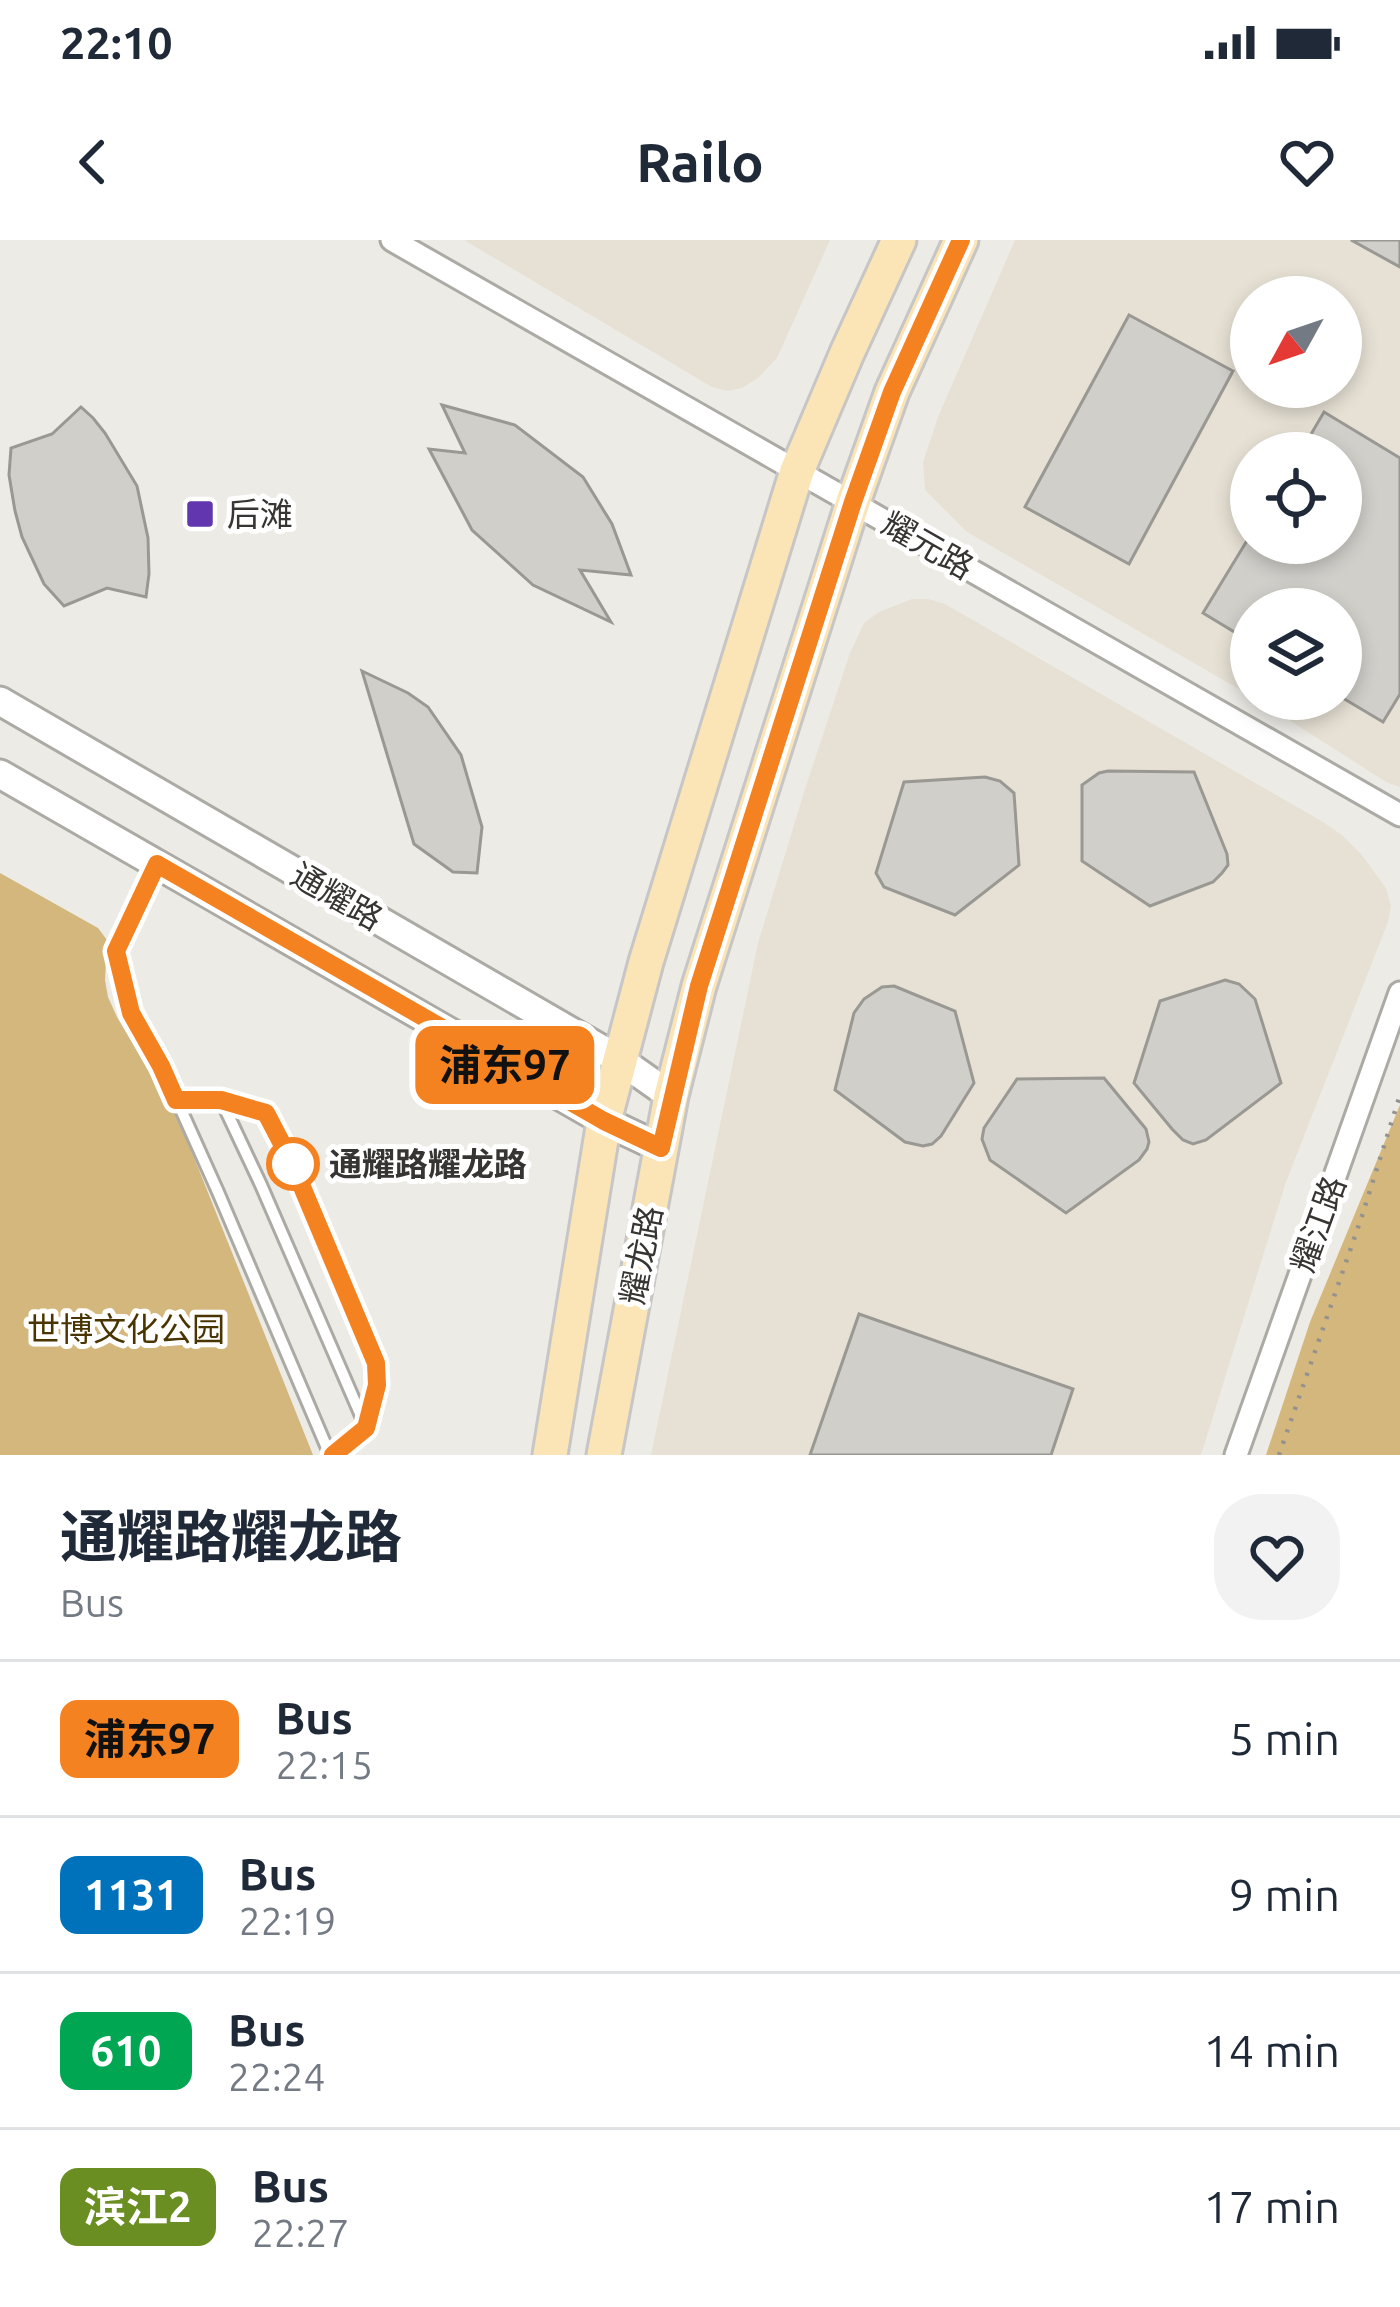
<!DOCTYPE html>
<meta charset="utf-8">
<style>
:root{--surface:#fff;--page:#f2f2f3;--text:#1f2937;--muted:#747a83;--line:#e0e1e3}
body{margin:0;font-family:Ubuntu,"Noto Sans SC",sans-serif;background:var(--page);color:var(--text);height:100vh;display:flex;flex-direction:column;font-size:45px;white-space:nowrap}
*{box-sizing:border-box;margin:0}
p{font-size:39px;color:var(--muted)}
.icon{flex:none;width:66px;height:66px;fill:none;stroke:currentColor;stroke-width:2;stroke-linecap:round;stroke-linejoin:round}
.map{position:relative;height:1215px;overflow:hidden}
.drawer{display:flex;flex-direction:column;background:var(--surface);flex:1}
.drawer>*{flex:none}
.badge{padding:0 24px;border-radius:18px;font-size:42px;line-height:78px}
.needle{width:78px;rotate:230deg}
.buttons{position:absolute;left:1230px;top:36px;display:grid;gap:24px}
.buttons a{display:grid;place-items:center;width:132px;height:132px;border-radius:50%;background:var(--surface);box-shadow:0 6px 18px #0003;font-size:60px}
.map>.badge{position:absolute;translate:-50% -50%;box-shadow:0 0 0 6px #fff}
.round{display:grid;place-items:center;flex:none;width:126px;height:126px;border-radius:48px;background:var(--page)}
.headline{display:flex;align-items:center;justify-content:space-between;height:204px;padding:0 60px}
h1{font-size:57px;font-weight:700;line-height:90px}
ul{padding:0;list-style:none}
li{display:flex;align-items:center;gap:36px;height:156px;padding:0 60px;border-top:3px solid var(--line)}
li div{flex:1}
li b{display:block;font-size:45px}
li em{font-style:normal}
li .badge{min-width:132px;font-weight:700;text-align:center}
.status{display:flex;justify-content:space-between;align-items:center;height:84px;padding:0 60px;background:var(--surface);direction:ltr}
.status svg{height:33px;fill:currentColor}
header{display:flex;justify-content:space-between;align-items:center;height:156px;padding:0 60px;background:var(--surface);font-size:54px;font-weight:700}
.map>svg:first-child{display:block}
.built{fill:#e7e1d5;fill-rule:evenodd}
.green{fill:#d4b77c}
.building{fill:#d1cfca;stroke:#9a9893;stroke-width:3}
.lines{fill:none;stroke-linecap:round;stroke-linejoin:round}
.service-casing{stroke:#acaaa5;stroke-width:16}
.minor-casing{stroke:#acaaa5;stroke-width:27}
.tertiary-casing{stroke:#acaaa5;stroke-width:33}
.primary-casing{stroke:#c7c6c6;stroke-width:39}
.path{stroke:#93928e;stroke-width:4.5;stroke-dasharray:3 9;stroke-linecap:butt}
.service{stroke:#fff;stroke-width:10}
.minor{stroke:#fff;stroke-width:21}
.tertiary{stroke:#fff;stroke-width:27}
.primary{stroke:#fbe4b5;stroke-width:33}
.line-casing{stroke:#fff;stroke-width:27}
.line{stroke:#f58220;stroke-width:18}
.poi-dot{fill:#6136ae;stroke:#fff;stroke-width:4.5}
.stop-dot{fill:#fff;stroke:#f58220;stroke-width:6}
.labels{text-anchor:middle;stroke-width:10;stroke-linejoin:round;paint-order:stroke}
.poi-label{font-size:33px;fill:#363533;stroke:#fff;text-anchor:start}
.street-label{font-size:33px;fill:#363533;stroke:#fff}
.stop-label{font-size:33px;font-weight:bold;fill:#363533;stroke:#fff;text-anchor:start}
.park-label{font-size:33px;fill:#4a3501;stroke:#fff}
</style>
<div class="status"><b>22:10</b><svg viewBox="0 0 49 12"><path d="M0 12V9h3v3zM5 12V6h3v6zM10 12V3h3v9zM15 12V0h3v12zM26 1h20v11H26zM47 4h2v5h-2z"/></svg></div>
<header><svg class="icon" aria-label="back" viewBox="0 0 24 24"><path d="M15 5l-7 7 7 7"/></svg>Railo<svg class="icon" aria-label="heart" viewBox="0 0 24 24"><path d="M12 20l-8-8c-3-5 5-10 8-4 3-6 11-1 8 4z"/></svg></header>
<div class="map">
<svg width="1400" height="1215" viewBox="0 0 1400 1215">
<rect width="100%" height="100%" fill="#edebe6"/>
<g class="built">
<path d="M464,0H830L777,118L758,138L742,148L728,151L712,147Z"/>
<path d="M1015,0H1400V547L1386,542L1256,459H1341V369H1251V456L967,292L925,250L923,222L938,177ZM1251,57H1341V147H1251ZM1251,213H1341V303H1251Z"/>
<path d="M912,359H928L945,364L1323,582L1342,595L1361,614L1386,648L1391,666L1388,682L1286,942L1201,1215H651L758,703L805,549L850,413L864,383L879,372Z"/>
</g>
<g class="green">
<path d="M0,633L98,688L107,700L105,740L108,757L117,777L181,885L313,1215H0Z"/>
<path d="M1400,865V1215H1266L1310,1082Z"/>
</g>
<g class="building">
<path d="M1351,0H1400V27Z"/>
<path d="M1129,75L1233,131L1129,324L1025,267Z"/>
<path d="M442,165L515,185L583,237L612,284L631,335L580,330L611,382L533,345L472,290L429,209L465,213Z"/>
<path d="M81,167L93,178L105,193L137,246L148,298L149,334L146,357L107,348L64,366L44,344L22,297L15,271L9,235L11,208L52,194Z"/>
<path d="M1324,172L1400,218V454L1383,482L1341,457V369H1251V402L1203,373L1251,294V303H1341V213H1300Z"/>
<path d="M362,431L408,453L428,467L461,515L482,587L477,633L453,632L414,604Z"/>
<path d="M1108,531L1194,532L1227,614L1228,625L1222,633L1213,642L1150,666L1082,621V545L1099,533Z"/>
<path d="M985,537L1000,541L1014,553L1019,625L955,675L884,647L876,633L904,542Z"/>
<path d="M1225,740L1239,744L1255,759L1281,843L1206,900L1193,904L1183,900L1172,889L1134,843L1160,761Z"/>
<path d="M894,746L955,771L974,843L941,896L932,904L923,906L905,902L835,850L854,773L864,759L882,747Z"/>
<path d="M1104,838L1146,889L1149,902L1147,909L1139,920L1066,973L990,920L982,899L984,888L1017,839Z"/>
<path d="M859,1074L1073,1149L1051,1215H810Z"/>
</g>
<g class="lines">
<g class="service-casing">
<g id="service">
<path d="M157,624L117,711L131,773L161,825L218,952L330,1215"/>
<path d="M176,860H221L266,873L292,923L377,1123V1145L366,1188L333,1215"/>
<path d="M221,860L261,945L365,1185"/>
</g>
</g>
<g class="minor-casing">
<g id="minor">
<path d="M392,0L1400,575"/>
<path d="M1236,1215L1400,753"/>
</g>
</g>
<g class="tertiary-casing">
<g id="tertiary">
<path d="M0,461L620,820L671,856"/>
<path d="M0,534L604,881L661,908"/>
</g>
</g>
<g class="primary-casing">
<g id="primary">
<path d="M550,1215L604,881L646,722L797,231L847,113L899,0"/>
<path d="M604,1215L671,856L699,746L853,262L892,152L961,0"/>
</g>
</g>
<path class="path" d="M1279,1215L1362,976L1400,855"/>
<use href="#service" class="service"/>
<use href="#minor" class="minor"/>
<use href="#tertiary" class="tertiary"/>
<use href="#primary" class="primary"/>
</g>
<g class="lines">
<g class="line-casing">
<path id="line" d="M333,1215L366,1188L377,1145L376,1123L292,923L266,873L221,860H176L161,826L131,773L116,711L157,624L604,881L661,908L699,746L853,262L892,152L961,0"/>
</g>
<use href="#line" class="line"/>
</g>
<rect class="poi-dot" x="185" y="259" width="30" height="30" rx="6"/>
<circle class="stop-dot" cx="293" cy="924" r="24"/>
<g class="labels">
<g class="poi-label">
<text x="227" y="286">后滩</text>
</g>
<g class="street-label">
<text transform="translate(928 305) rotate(30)" y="12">耀元路</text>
<text transform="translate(337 656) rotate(30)" y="12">通耀路</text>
<text transform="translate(1318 984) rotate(-70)" y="12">耀江路</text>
<text transform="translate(641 1015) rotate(-79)" y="12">耀龙路</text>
</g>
<g class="stop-label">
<text x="329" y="936">通耀路耀龙路</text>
</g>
<g class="park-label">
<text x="126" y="1101">世博文化公园</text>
</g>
</g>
</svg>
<div class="buttons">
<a><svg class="needle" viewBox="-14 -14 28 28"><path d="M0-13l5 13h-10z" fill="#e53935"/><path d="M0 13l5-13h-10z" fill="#747a83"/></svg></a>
<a><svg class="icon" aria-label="locate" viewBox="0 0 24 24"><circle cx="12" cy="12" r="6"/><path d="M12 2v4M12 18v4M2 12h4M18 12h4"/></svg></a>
<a><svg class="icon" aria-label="layers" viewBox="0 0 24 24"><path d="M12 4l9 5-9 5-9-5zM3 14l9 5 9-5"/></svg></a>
</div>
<b class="badge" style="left:505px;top:825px;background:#f58220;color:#111">浦东97</b>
</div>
<section class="drawer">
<div class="headline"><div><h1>通耀路耀龙路</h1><p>Bus</p></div><a class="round"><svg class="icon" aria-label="heart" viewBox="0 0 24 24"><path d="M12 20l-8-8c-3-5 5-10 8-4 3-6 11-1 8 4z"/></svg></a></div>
<ul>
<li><span class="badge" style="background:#f58220;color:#111">浦东97</span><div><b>Bus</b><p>22:15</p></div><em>5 min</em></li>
<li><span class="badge" style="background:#0072bc;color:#fff">1131</span><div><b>Bus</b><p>22:19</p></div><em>9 min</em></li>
<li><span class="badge" style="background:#00a651;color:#fff">610</span><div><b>Bus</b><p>22:24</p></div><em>14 min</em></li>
<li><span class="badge" style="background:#6b8e23;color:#fff">滨江2</span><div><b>Bus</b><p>22:27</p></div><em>17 min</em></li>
</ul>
</section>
